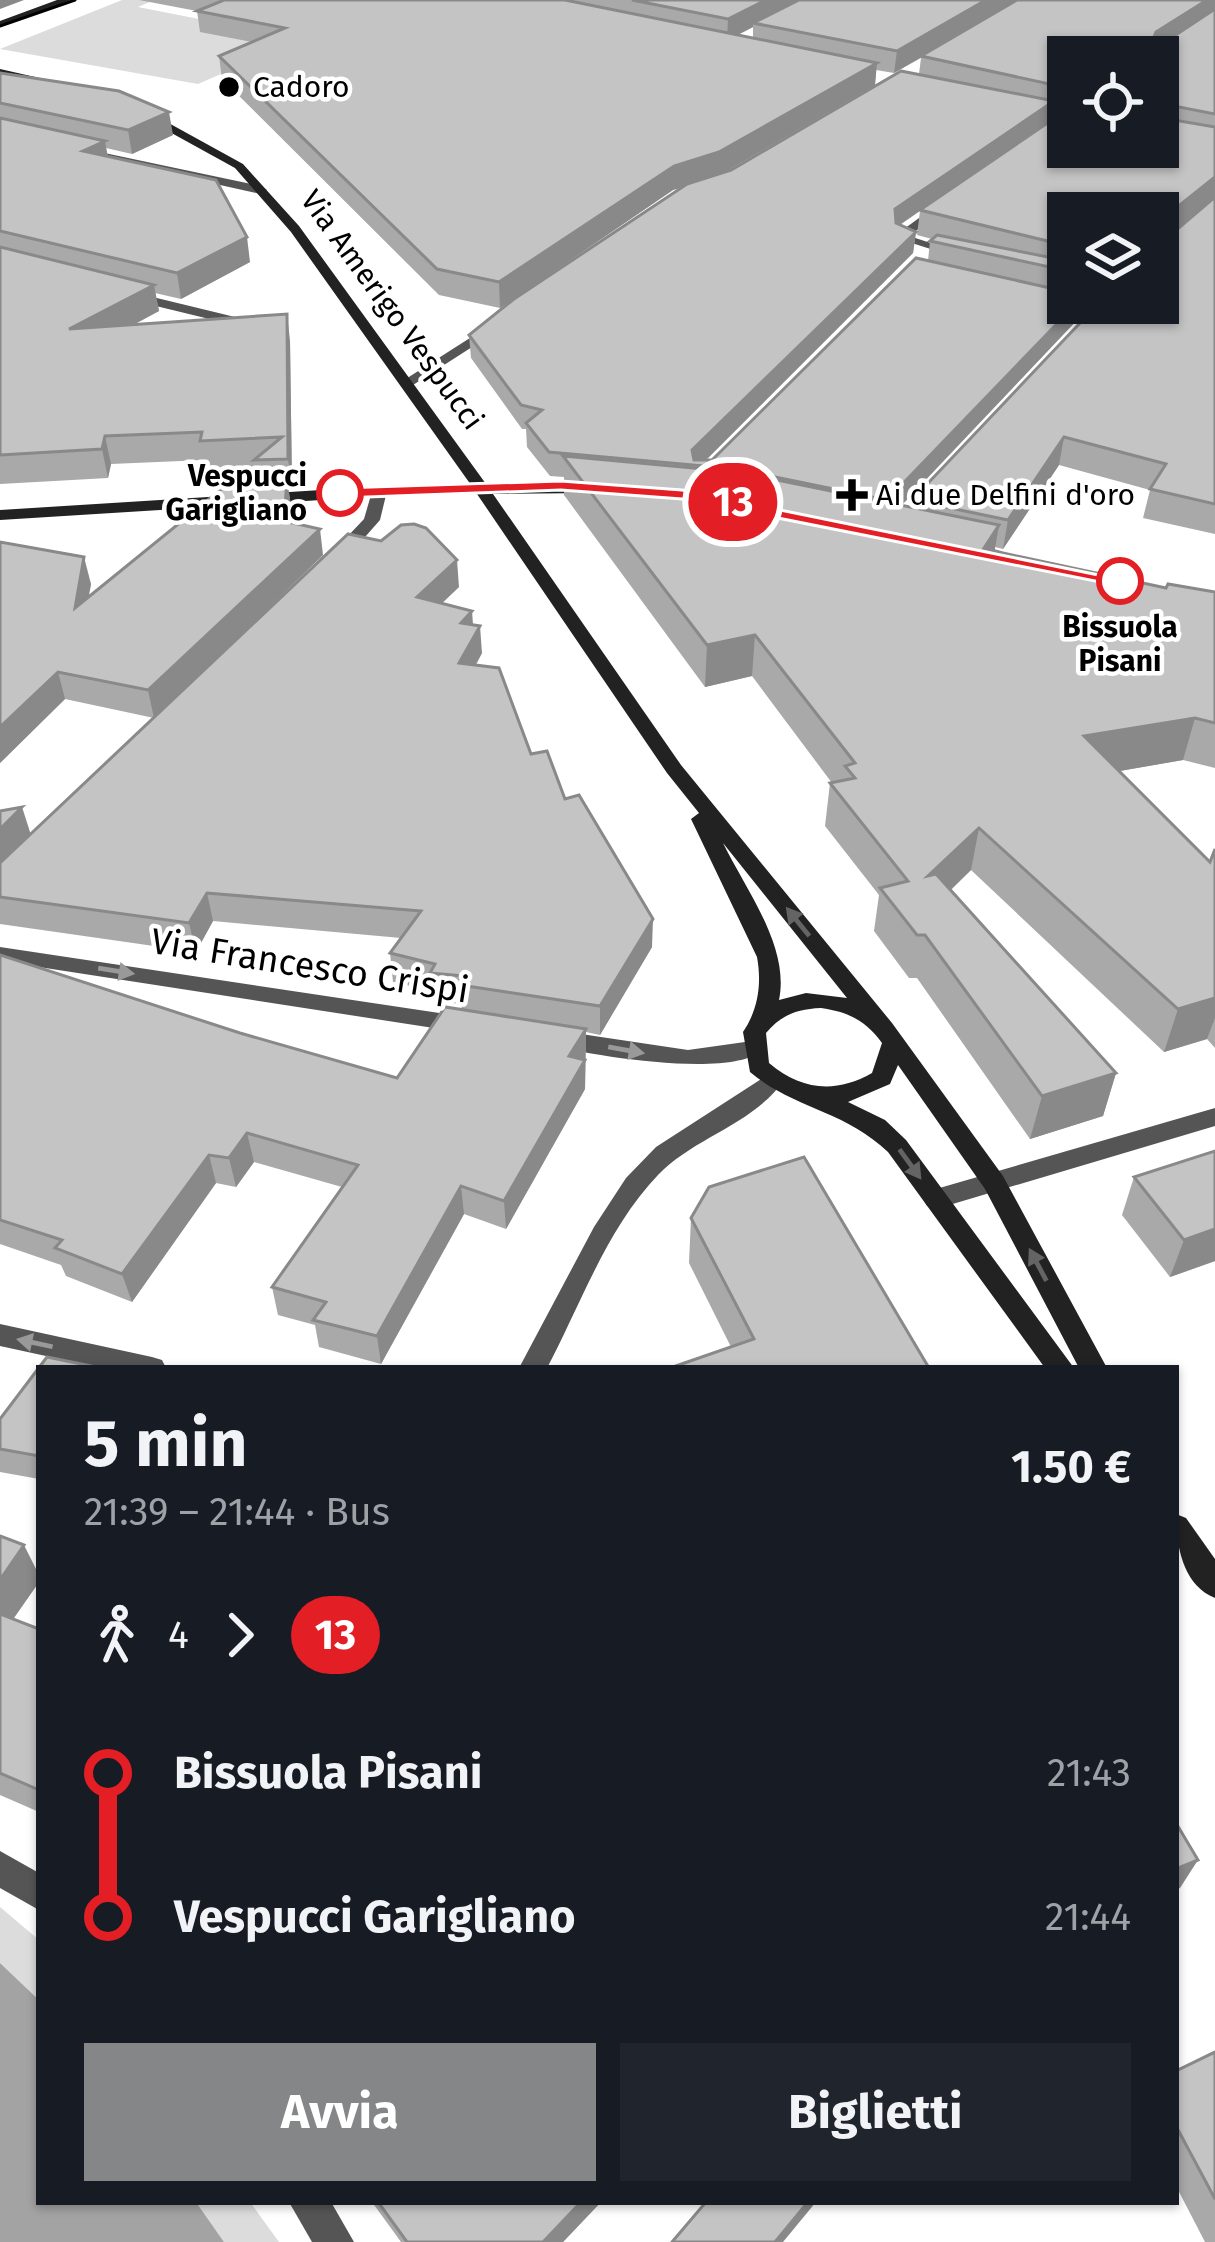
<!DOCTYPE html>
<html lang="it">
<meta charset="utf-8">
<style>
:root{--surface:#171b24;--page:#20242c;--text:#f1f3f6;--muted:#9ea1a6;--accent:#858687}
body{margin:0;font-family:"Fira Sans",sans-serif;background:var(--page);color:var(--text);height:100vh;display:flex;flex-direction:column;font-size:45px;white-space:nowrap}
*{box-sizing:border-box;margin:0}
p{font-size:39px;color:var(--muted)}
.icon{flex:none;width:66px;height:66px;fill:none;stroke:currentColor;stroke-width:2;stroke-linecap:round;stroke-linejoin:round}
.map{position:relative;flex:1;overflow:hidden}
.details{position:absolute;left:36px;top:1365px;width:1143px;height:840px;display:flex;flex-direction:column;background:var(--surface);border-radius:0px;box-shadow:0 3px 9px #0004}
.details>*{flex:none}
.badge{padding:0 24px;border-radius:39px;font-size:42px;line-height:78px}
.controls{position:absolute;left:1047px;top:36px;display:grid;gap:24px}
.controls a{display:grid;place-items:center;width:132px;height:132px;border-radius:0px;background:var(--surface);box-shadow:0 3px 9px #0004;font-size:60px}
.map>.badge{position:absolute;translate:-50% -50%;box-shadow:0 0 0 6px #fff}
.legs{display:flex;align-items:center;gap:18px;height:132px;padding:0 48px;font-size:39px}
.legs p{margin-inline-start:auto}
.summary{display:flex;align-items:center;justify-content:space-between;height:204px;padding:0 48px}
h1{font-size:66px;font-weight:700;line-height:90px}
.primary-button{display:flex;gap:24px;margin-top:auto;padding:24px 48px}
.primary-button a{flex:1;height:138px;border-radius:0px;background:var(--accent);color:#fff;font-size:48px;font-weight:700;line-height:138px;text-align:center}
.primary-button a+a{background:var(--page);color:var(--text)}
ul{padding:0 48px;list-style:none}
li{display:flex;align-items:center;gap:42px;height:144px;font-size:45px}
li i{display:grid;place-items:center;width:18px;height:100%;margin:0 15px;background:currentColor}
li i::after{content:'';width:30px;height:30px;margin:-15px;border:9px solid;border-radius:50%;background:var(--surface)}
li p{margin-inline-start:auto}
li:first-child i{background:linear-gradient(#0000 50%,currentColor 0)}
li:last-child i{background:linear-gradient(currentColor 50%,#0000 0)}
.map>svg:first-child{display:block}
.green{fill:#dcdcdc}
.water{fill:#a3a3a3}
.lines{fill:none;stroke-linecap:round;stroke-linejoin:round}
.street{fill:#555;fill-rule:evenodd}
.secondary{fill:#222;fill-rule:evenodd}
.tram{stroke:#000;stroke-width:3}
.wall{fill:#a9a9a9;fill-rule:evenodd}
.shaded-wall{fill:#898989}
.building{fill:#c4c4c4;stroke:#898989;stroke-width:3}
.oneway{fill:#646464}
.oneway2{fill:#999}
.line-1{fill:#e31e24;stroke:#fff;stroke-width:3}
.poi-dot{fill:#000;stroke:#fff;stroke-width:4.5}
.stop-1-dot{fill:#fff;stroke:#e31e24;stroke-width:6}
.labels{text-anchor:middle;stroke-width:9;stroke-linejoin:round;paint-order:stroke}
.far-poi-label{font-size:30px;fill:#000;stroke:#fff;text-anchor:start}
.far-street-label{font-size:30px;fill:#000;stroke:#fff}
.far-stop-label{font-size:30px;font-weight:bold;fill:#000;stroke:#fff;text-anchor:end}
.street-label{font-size:36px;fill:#000;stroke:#fff}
</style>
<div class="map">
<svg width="1215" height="2242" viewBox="0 0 1215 2242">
<rect width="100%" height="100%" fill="#fff"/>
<g class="green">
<path d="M122,0H154L138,7L301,39L198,84L0,49Z"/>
<path d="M0,1907L39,1940V2000L0,1963Z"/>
<path d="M196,2202H250L279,2242H224Z"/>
</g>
<path class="water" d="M0,1963L39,2000V2202H196L224,2242H0Z"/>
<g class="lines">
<g class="street">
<path d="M76,147L261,186L267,190L261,194L72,152Z"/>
<path d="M941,202L951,205L909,236L965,254V260L893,237Z"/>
<path d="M128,291L235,317L237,320L230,324L123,298V292Z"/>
<path d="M495,322L502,326L500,329L413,385L401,382Z"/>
<path d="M373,488L387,491L380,520L343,562H331V554L364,519Z"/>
<path d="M0,947L466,1017L477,1025L466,1033L0,961Z"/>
<path d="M554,1030L688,1050L752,1041L764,1049C734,1080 587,1055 546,1044L543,1038L546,1032Z"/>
<path d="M772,1072L784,1080C754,1124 694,1137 658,1175C607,1228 581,1304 547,1368H519L594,1227L626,1178L656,1147Z"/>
<path d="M1215,1108V1126L936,1209L927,1206L923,1199L927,1192L936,1189Z"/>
<path d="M0,1324L152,1357L162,1360L166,1368H101L0,1346Z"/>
<path d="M0,1851L39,1873V1910L0,1888Z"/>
<path d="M289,2202H331L354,2242H312Z"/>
</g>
<g class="secondary">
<path d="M57,0H71L0,27V21Z"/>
<path d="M0,69L66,84L67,86L62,89L0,75Z"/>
<path d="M137,110H145L243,164L299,226L486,484L603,485V491L597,493L493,494L681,765L892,1023L1003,1176L1107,1368H1079L985,1189L898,1065L890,1084L848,1102L885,1120L906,1140L1074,1368H1045L888,1152C844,1110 792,1108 750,1072L743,1032C758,1010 762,984 757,957L691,819L699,813L667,773L477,494L400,495L0,520V510L400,485H471L291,232L235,168L137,114ZM723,843L847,998L806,993L779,1000C790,947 746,890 723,843ZM821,1008C849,1012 866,1021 882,1043L872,1073C835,1094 801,1090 769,1063L766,1033C781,1015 797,1009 821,1008Z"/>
<path d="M1176,1514L1186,1518L1215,1559V1598C1182,1585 1176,1544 1176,1514Z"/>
</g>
<path class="tram" d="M0,26L75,0"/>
</g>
<g class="wall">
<path d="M139,0H1215V197L1164,238L1215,197V534L1143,518L1150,490L1059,465L1003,549L995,547V551L1166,588L1215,592V768L1183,760L1119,771L1210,862L1215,849V1048L1207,1039L1164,1052L971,870L951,890L1116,1073L1103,1116L1030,1139L917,978H909L874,931L879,895L825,826L830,783H832L752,676L705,687L564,495V477L550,476L527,447L526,429H522L471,358L469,335L680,188L673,190L500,308L439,295L222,79L219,56L252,42L200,32L197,11ZM753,27V38L738,35ZM1068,57L1158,147H1068ZM921,58L919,74L726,171L875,85L876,70L894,73ZM1053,109L1065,111L1051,120ZM920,211L917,235L932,239L930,241L928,261L712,460H706L913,253L916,232L900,225ZM1068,213L1158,303L912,500L911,507L901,505L1079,318L1082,303H1068Z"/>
<path d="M0,73L173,135L132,154L106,148L108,156L250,262L181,299L155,293L159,311L133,325L290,341L292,487H288L291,506L290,522L323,555L154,718L65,699L0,763V542L91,584L88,597L257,481L255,467L205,469L204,460L111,464L108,478L0,484Z"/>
<path d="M459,587L442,603L473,625L482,653L476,665L531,754L565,799L652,947L600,1035L586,1032L585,1089L506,1229L464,1214L381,1364L319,1347L315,1325L278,1315L272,1287L342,1187L254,1162L236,1187L216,1183L132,1302L66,1276L61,1265L0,1244V955L240,1033L397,1078L462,1010L461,1004L433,1001L432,991L393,982L390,953L401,938L213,921L196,952L0,924V811L31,834Z"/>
<path d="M1215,1151V1261L1170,1277L1122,1215L1134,1177Z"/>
<path d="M691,1218L929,1368L731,1347L689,1263Z"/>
<path d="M39,1368V1479L0,1472V1419Z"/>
<path d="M0,1536L39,1582L13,1619L39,1629V1812L0,1795Z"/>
<path d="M1215,2052V2242H1205L1176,2186V2071Z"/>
<path d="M372,2202H601L563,2242H401Z"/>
</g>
<g class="shaded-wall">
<path d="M0,0H24L0,9Z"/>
<path d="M766,0H806L753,23V27L727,40L728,19Z"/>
<path d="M986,0H1019L894,73L897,51Z"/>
<path d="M1207,0H1215V13L1151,53L1156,32Z"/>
<path d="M877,63L875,85L718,176L673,190L500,308L499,282L674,166Z"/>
<path d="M1054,101L1051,120L892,230L895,209Z"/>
<path d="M169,112L173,135L132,154L128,130Z"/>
<path d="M105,141L109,165L83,151Z"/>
<path d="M1215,177V197L1158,243L1161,220Z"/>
<path d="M916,232L913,253L700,466L692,465V450Z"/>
<path d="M247,237L250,262L181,299L177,273Z"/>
<path d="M154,285L159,311L75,356L69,329Z"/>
<path d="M1077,303H1082L1079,318L884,524L887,500Z"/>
<path d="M287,314L290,341L292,487L288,459Z"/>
<path d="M105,436L111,464L108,478L102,449Z"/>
<path d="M1064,437L1059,465L1003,549L1008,520Z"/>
<path d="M287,479L291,506L288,548L284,521Z"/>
<path d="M999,525L992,566L984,548Z"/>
<path d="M320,529L323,555L154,718L148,690Z"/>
<path d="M84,557L91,584L82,635L75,608Z"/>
<path d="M457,560L459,587L419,625L417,597Z"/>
<path d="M472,611L474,638L480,626L482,653L461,690L459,663L461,623Z"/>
<path d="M755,635L752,676L705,687L707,645Z"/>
<path d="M58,672L65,699L0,763V727Z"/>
<path d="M1195,718L1183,760L1074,779L1084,736Z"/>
<path d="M22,807L31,835L0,866V829Z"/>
<path d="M979,828L971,870L920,919L928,876Z"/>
<path d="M207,893L213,921L196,952L189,923Z"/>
<path d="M653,919L652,947L600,1035V1006Z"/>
<path d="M1215,998V1018L1207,1039L1164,1052L1178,1009Z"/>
<path d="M586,1029L585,1089L506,1229L504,1201L569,1056Z"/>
<path d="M1116,1073L1103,1116L1030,1139L1042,1096Z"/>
<path d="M247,1133L254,1162L236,1187L229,1158Z"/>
<path d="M209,1155L216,1183L132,1302L122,1274Z"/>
<path d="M461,1186L464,1214L381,1364L377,1336Z"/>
<path d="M1215,1229V1261L1170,1277L1184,1240Z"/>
<path d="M24,1545L39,1575V1582L0,1638V1580Z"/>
<path d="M1198,1860L1180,1888L1176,1890V1869Z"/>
<path d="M581,2202H601L563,2242H543Z"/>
<path d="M808,2202H816L783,2242H775Z"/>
</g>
<g class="building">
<path d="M224,0H565L877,63L719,152L674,166L499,282L437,269L219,56L285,28L197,11Z"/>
<path d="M632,0H766L728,19Z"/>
<path d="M799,0H986L897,51L753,23Z"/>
<path d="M1017,0H1207L1156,32L1154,37L1165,42L1215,9V114L1164,104L1158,108L1162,118L1215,127V177L1161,220L1160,238H1167L1215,197V504L1150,489L1166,464L1064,437L1008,520L912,500L1099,303H1158V213H1068V246L920,210L1068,109V147H1158V57H1068V88L921,56Z"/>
<path d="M901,71L1054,101L895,209L896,223L916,232L692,450L694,460H712L916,258L1068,292V303H1077L887,500L737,469L549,452L526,423L542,410L521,405L469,335L514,299L687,184L731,170Z"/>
<path d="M0,73L119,91L169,112L128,130L0,103Z"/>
<path d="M0,118L105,141L83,151L216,180L247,237L177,273L0,231Z"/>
<path d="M937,235L1068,261V271L930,241Z"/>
<path d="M0,247L154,285L69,329L287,314L288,459L254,460L282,437L200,441L202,432L105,436L102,449L0,455Z"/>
<path d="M563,456L737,472L999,525L984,548L1003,553L1166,588L1168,584L1215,592V723L1195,718L1084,736L1210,862L1215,849V998L1178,1009L979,828L928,876L936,874L1116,1073L1042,1096L925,935H917L880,888L908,881L830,783L855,778L845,766L855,763L755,635L707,645Z"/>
<path d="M287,479L284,521L320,529L148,690L58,672L0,727V542L84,557L75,608L230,482Z"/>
<path d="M414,524L426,528L457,560L417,597L472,611L461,623L480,626L459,663L499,668L531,754L547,751L565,799L579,795L653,919L600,1006L460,985L465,976L430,973L435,964L390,953L421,911L207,893L189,923L0,897V863L348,534L381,541L401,525Z"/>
<path d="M22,807L0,829V811Z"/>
<path d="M0,955L240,1033L397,1078L445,1007L586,1029L569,1056L585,1060L504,1201L461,1186L377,1336L313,1320L326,1302L272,1287L358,1165L247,1133L229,1158L209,1155L122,1274L55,1248L62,1240L0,1220Z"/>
<path d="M1215,1151V1229L1184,1240L1134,1177Z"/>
<path d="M804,1157L929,1368H670L754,1339L691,1218L709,1187Z"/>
<path d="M47,1357L101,1368H39V1456L0,1449V1419Z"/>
<path d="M0,1536L24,1545L0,1580Z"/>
<path d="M0,1614L39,1629V1790L0,1773Z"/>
<path d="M1176,1823L1198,1860L1176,1869Z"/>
<path d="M1215,2052V2199L1176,2126V2071Z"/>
<path d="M378,2202H581L543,2242H407Z"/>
<path d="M706,2202H808L775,2242H672Z"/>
</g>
<defs><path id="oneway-solid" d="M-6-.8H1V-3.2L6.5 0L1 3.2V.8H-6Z" transform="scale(3)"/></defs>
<g class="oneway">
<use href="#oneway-solid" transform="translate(798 922) rotate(-129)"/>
<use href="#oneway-solid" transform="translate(910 1164) rotate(54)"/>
<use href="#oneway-solid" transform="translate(1038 1265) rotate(-118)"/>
</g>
<g class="oneway2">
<use href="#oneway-solid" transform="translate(116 971) rotate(9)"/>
<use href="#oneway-solid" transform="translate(626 1050) rotate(10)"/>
<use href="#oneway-solid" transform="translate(35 1343) rotate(-168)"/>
</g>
<path class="line-1" d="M561,481L682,490L1128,581L1120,586L682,499L561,490L340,498L332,493L340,488Z"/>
<g class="poi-dot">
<circle cx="229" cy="87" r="12"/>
<path d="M846 477h12v12h12v12h-12v12h-12v-12h-12v-12h12z"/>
</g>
<g class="stop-1-dot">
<circle cx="340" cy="493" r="21"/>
<circle cx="1120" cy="581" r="21"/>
</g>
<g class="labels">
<g class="far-poi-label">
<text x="253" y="97">Cadoro</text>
<text x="876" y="505">Ai due Delfini d'oro</text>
</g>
<g class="far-street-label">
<text transform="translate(392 310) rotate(54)" y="10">Via Amerigo Vespucci</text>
</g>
<g class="far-stop-label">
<text x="307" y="486">Vespucci<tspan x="307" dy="34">Garigliano</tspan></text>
<text x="1120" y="637" text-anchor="middle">Bissuola<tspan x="1120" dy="34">Pisani</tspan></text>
</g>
<g class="street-label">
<text transform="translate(310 965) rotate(9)" y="13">Via Francesco Crispi</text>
</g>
</g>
</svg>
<div class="controls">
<a><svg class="icon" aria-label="locate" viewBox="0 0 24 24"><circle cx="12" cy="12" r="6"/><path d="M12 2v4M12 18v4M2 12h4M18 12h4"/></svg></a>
<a><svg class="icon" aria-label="layers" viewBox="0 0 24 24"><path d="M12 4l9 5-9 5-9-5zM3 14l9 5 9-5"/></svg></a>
</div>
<b class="badge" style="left:733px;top:502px;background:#e31e24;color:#fff">13</b>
<section class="details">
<div class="summary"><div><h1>5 min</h1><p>21:39 – 21:44 · Bus</p></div><b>1.50 €</b></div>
<div class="legs"><svg class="icon" aria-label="walk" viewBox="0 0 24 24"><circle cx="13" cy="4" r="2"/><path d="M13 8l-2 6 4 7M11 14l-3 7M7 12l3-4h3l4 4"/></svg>4<svg class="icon" aria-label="forward" viewBox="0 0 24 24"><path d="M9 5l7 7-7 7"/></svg><b class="badge" style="background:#e31e24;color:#fff">13</b></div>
<ul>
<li><i style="color:#e31e24"></i><b>Bissuola Pisani</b><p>21:43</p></li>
<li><i style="color:#e31e24"></i><b>Vespucci Garigliano</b><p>21:44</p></li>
</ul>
<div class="primary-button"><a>Avvia</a><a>Biglietti</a></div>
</section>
</div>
